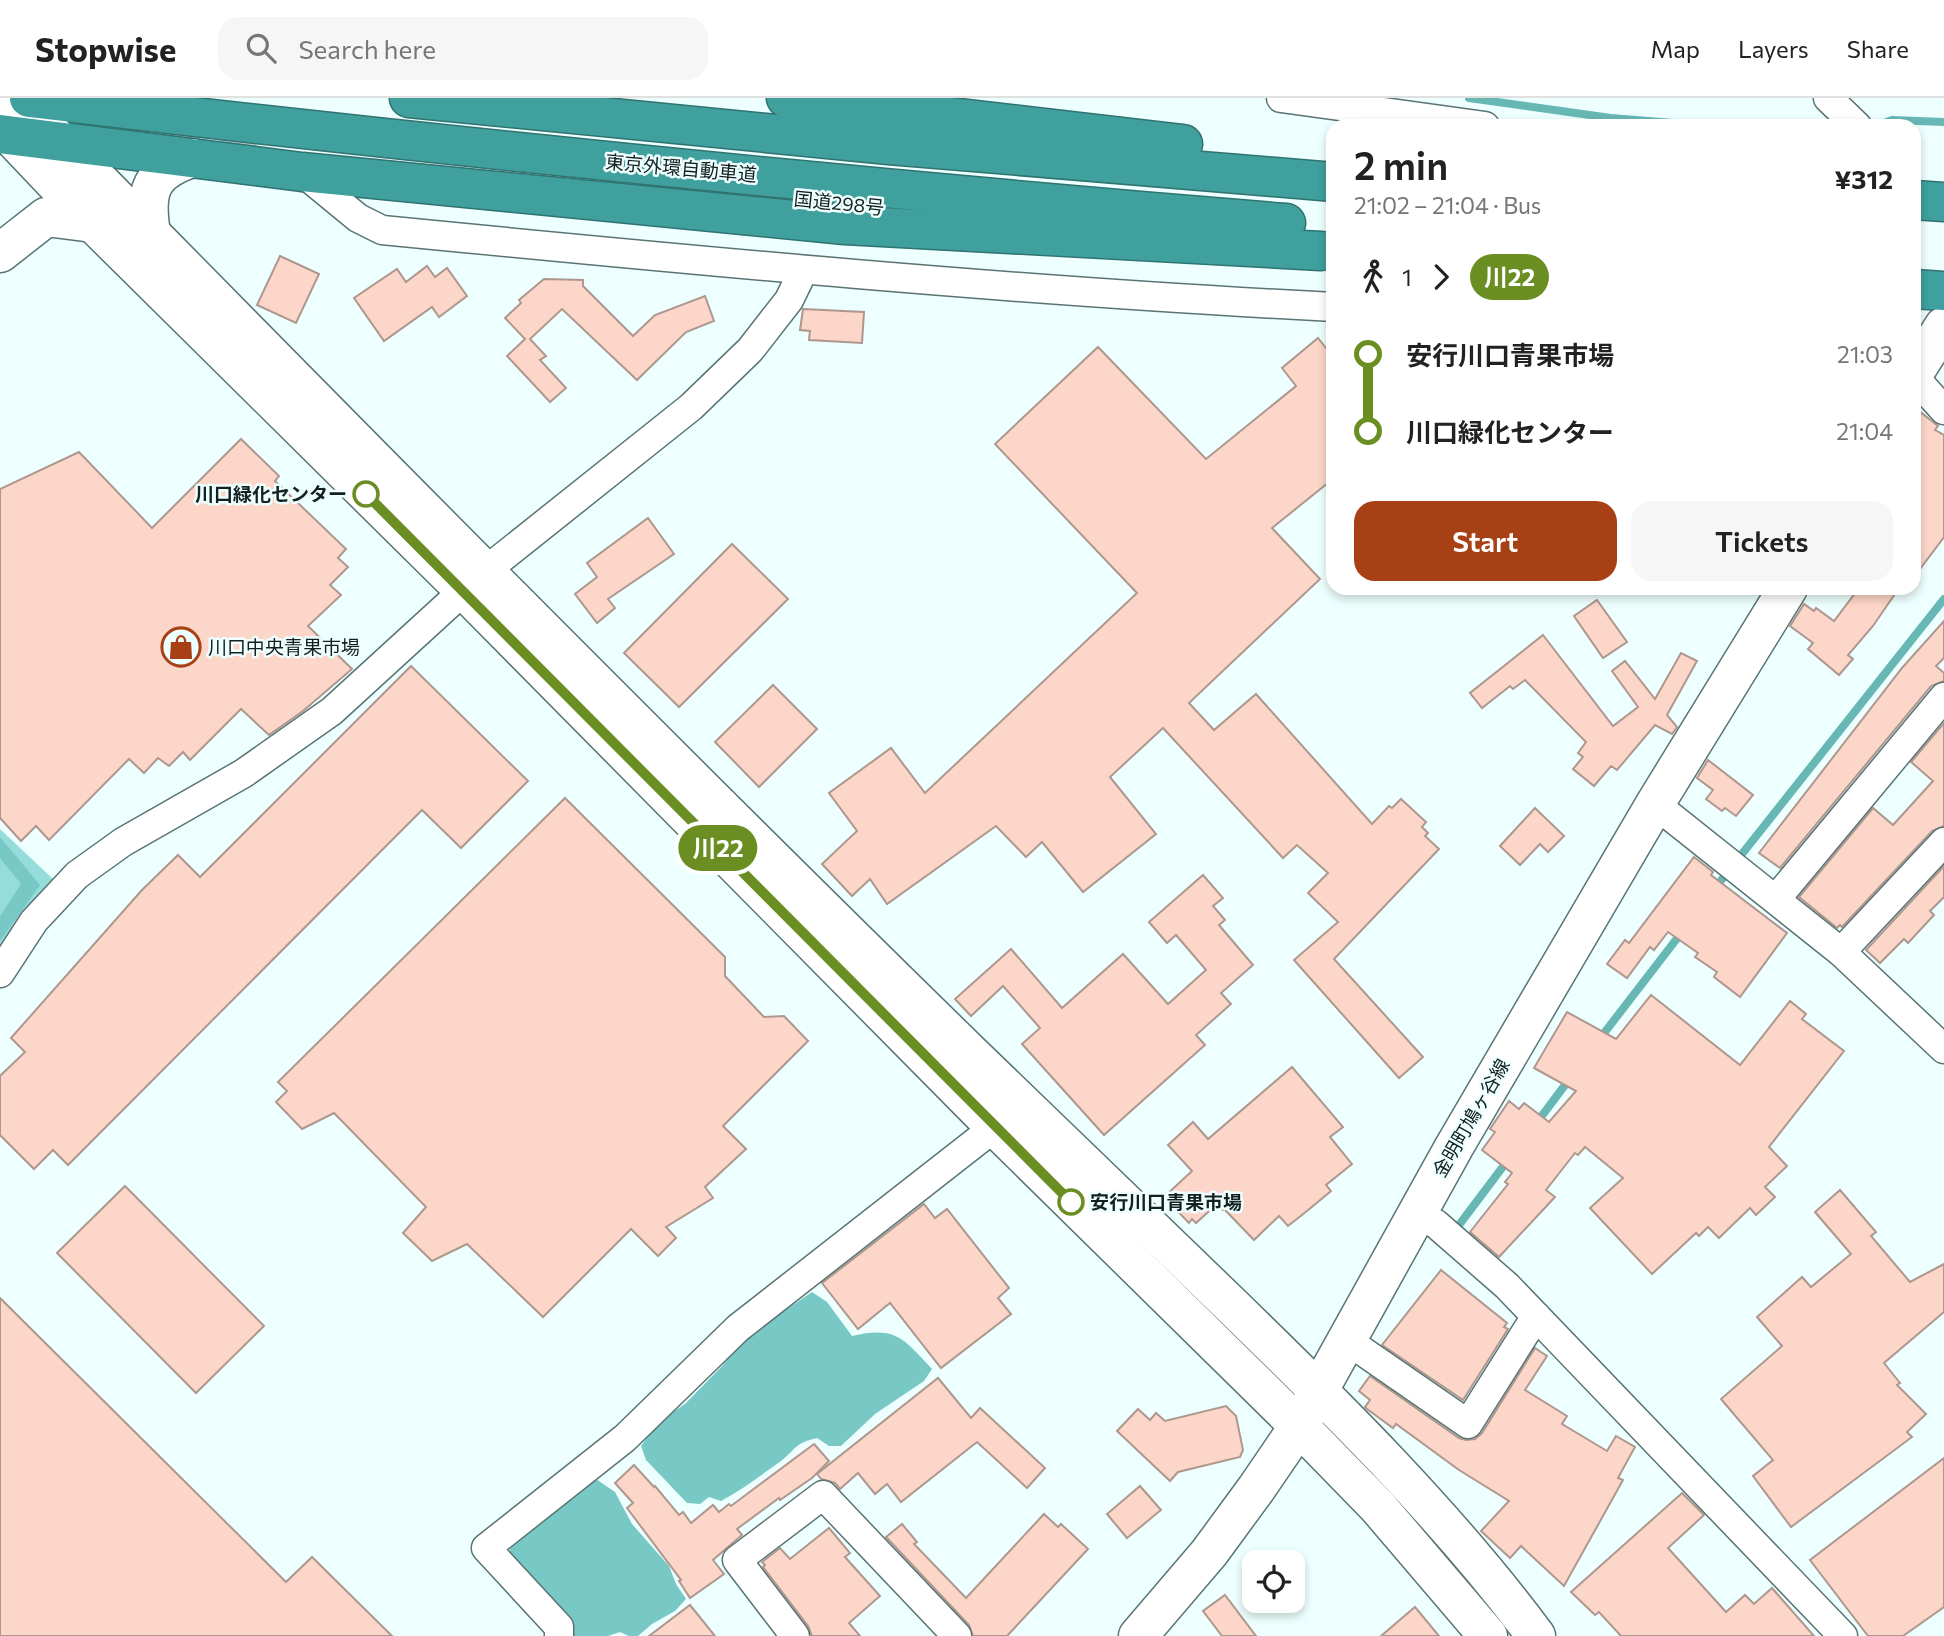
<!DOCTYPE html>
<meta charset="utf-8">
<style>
:root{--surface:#fff;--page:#f6f6f6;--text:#222;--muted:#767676;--line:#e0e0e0;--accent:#a74115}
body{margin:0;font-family:Commissioner,"Noto Sans JP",sans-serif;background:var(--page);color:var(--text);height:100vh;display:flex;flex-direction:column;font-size:26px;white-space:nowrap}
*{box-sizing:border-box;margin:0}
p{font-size:23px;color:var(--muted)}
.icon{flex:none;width:38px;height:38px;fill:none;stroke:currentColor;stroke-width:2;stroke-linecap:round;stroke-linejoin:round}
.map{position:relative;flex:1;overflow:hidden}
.details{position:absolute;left:1326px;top:21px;width:595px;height:476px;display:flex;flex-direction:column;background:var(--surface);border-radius:21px;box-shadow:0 4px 10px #0003}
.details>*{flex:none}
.badge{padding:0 14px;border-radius:23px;font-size:24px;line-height:46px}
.fabs{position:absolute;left:1242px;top:1452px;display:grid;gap:14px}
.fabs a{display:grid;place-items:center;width:63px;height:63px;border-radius:14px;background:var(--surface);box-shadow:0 4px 10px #0003;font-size:35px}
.map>.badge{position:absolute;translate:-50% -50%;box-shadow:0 0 0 4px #fff}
.legs{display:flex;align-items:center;gap:10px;height:77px;padding:0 28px;font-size:23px}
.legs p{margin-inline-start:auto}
.head{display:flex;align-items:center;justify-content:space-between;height:119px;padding:0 28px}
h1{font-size:38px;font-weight:600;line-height:52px}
.action{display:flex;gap:14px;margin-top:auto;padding:14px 28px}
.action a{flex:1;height:80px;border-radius:21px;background:var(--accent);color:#fff;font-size:28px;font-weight:600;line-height:80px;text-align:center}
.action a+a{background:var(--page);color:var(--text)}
ul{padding:0 28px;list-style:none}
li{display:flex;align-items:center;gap:24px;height:77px;font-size:26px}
li i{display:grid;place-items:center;width:10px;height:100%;margin:0 9px;background:currentColor}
li i::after{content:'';width:18px;height:18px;margin:-9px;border:5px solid;border-radius:50%;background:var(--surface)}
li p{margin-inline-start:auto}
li:first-child i{background:linear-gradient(#0000 50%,currentColor 0)}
li:last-child i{background:linear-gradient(currentColor 50%,#0000 0)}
header{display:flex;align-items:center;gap:42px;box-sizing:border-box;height:98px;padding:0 35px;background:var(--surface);border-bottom:2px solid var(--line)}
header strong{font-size:33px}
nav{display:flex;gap:38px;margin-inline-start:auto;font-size:24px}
.search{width:490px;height:63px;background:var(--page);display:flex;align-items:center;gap:18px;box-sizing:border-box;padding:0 24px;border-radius:21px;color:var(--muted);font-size:26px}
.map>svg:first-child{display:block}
.green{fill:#96dcda}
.forest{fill:#78c8c5}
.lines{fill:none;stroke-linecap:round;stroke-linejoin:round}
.stream{stroke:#67b7b4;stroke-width:8}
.building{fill:#fcd6c8;stroke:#ae978e;stroke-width:2}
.highway-tunnel{stroke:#c2d2d2;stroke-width:38;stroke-dasharray:38 19;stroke-linecap:butt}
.street-casing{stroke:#597473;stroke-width:31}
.secondary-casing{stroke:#597473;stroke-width:41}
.highway-casing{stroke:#307371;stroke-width:41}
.street{stroke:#fff;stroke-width:28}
.secondary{stroke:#fff;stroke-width:38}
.highway{stroke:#3fa09d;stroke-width:38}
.line-1-casing{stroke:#fff;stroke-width:16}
.line-1{stroke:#6b8e23;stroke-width:10}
.stop-1-dot{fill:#fff;stroke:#6b8e23;stroke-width:3.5}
.labels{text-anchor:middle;stroke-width:5;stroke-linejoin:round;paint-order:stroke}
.street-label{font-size:19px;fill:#152020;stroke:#edfffe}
.stop-label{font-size:19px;font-weight:bold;fill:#152020;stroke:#edfffe;text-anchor:end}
.poi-label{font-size:19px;fill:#152020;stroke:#edfffe;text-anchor:start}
</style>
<header>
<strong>Stopwise</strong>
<div class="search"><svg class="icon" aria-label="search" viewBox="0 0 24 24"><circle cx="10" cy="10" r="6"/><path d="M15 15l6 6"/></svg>Search here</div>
<nav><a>Map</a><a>Layers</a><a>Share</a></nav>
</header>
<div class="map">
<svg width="1944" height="1538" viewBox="0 0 1944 1538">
<rect width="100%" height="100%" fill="#edfffe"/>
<path class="green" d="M0,731L55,783L0,856Z"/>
<g class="forest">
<path d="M0,739L40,787L0,843V818L21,786L0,760Z"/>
<path d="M812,1194L827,1204L852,1238C896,1228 903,1240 932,1271L924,1283L875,1316L841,1348H829L817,1340C795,1345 797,1350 781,1363C761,1377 742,1392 721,1403L709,1399L700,1406L687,1405L646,1362L641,1348L659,1323L685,1306L723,1267L746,1239Z"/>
<path d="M593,1379L615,1394L632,1426L669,1468L676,1486L686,1501L675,1513L652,1526L638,1538H629L620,1534L608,1538H574L569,1527L510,1459V1445L543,1424L556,1408Z"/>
</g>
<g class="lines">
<g class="stream">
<path d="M1469,0L1611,20L1710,28"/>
<path d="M1879,27L1892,22L1944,24"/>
<path d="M1715,790L1944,501"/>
<path d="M1598,943L1682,834"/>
<path d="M1535,1027L1571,979"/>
<path d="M1459,1127L1508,1062"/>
</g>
</g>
<g class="building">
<path d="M280,158L319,176L296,225L257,207Z"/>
<path d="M427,168L435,179L447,170L467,198L439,219L432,209L384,243L354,200L397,171L406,184Z"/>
<path d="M544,181L583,182V188L633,238L655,217L705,198L714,223L686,234L637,282L562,211L530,241L546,258L540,262L566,290L550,304L507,258L525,241L505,220L521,205L519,202Z"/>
<path d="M803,211L864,214L862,245L809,242L810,233L800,232Z"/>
<path d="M1318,240L1334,260V380L1272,430L1320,481L1189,605L1214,632L1256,596L1372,726L1389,708L1392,710L1401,701L1426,724L1422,729L1428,735L1425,738L1439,751L1334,861L1423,959L1399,980L1294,862L1338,824L1308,795L1328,775L1297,747L1283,760L1163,630L1110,679L1156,736L1083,794L1042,744L1026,759L996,728L887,806L870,781L852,798L822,766L857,733L829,695L891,650L925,695L1137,495L995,346L1098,249L1206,361L1296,288L1282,270Z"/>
<path d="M1914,309L1938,328L1935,332L1944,337V439L1914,479Z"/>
<path d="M241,341L279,378L275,383L346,451L338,460L348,469L330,487L341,497L308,528L352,571L303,613L269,637L241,611L190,662L183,654L169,668L158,660L144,675L129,661L49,742L36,728L21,743L0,720V391L79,354L152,430Z"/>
<path d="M648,420L674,456L608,501L615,510L597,525L575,496L597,479L587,465Z"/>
<path d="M732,446L788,501L679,609L624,555Z"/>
<path d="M1859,490H1899L1873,528L1848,557L1853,561L1839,577L1808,551L1813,545L1790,528L1804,506L1814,513L1816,510L1834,523Z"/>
<path d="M1597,502L1627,544L1603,560L1574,518Z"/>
<path d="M1944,523V560L1936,568L1944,575V583L1931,588L1780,770L1759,755L1902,570Z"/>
<path d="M1543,537L1613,628L1638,609L1612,573L1625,563L1655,601L1681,555L1697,563L1667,617L1677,629L1672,636L1655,627L1617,672L1611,668L1594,688L1573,671L1583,659L1578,655L1586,644L1525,582L1513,591L1510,588L1482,610L1470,595Z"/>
<path d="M411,568L528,683L461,750L422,712L68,1067L53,1052L34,1071L0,1037V978L25,954L11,940L142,792L178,757L200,779Z"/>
<path d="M773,587L817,631L759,689L715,644Z"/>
<path d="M1944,625V728L1932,733L1842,829L1840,827L1837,830L1799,799L1873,710L1893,727L1933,683L1911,664Z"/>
<path d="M1708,662L1753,697L1736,718L1725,710L1722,713L1706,701L1713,692L1697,680Z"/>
<path d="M565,700L725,859V878L764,919L784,918L808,943L723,1028L746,1051L705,1089L713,1100L666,1129L676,1140L658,1158L631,1131L543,1219L467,1146L432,1163L403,1135L426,1109L334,1015L302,1031L276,1004L287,993L278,984Z"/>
<path d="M1535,710L1564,738L1548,754L1540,746L1520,767L1500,748Z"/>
<path d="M1694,759L1713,774L1711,777L1787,835L1740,899L1714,879L1717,874L1695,859L1698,855L1668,834L1654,852L1650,849L1627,880L1607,866L1625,842L1629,845Z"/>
<path d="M1944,768V799L1930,813L1934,817L1908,845L1904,841L1880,865L1866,852Z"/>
<path d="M1203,777L1223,800L1213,808L1225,822L1219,827L1253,867L1221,895L1231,906L1196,937L1205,947L1104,1037L1022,946L1040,930L1003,888L971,918L955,901L1011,851L1062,910L1123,856L1168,906L1206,872L1176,837L1167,845L1149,824Z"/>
<path d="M1651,897L1740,967L1790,903L1806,916L1802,921L1844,953L1769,1049L1787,1068L1765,1089L1775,1099L1756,1117L1750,1110L1719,1140L1708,1129L1699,1138L1696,1135L1652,1176L1590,1110L1623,1080L1585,1049L1578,1057L1575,1055L1546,1092L1555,1099L1499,1159L1470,1134L1508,1086L1505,1084L1512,1075L1482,1052L1495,1034L1490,1031L1509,1003L1519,1011L1524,1005L1549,1024L1576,993L1534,970L1567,914L1616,941Z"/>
<path d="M1292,969L1343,1029L1330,1039L1352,1066L1326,1087L1331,1093L1307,1113L1288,1128L1279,1118L1254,1142L1224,1111L1223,1112L1217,1106L1196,1125L1192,1121L1189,1125L1164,1099L1192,1073L1168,1047L1193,1024L1208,1041Z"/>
<path d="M125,1088L264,1228L196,1295L57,1155Z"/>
<path d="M1840,1092L1876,1134L1871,1138L1910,1184L1944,1166V1214L1884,1265L1900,1285L1897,1287L1926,1316L1907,1334L1912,1339L1791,1429L1753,1378L1773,1362L1721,1301L1782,1248L1757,1219L1802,1179L1811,1189L1851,1156L1815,1114Z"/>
<path d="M924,1106L935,1120L947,1111L1009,1190L998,1200L1011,1216L941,1270L890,1205L858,1231L822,1185Z"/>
<path d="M1441,1172L1507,1225L1504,1229L1508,1231L1463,1302L1382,1247Z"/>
<path d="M0,1200L286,1484L312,1459L392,1538H0Z"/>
<path d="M1535,1250L1547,1258L1525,1292L1567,1318L1562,1326L1607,1353L1616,1338L1635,1349L1618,1380L1623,1382L1564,1488L1521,1448L1510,1460L1481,1433L1509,1403L1459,1372L1396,1326L1393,1330L1367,1311L1365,1309L1370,1302L1359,1293L1370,1278L1459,1340L1466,1342L1475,1341L1482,1335Z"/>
<path d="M938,1280L971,1320L980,1310L1045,1370L1027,1390L977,1344L901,1404L887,1386L875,1396L858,1375L840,1391L835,1385L821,1381L817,1376Z"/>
<path d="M1226,1308L1236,1318L1243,1352L1240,1359L1178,1374L1170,1383L1117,1333L1138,1311L1150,1322L1156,1315L1165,1323Z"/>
<path d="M814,1346L829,1363L812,1380L780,1402L779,1400L737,1431L742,1437L713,1462L724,1476L690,1500L679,1483L681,1482L627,1410L633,1405L615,1385L634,1367L654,1389L655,1388L679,1417L683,1414L691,1425L713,1407L719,1414L729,1406L731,1408Z"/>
<path d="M1944,1360V1509L1903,1538H1868L1810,1462Z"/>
<path d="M1140,1388L1161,1412L1127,1440L1107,1416Z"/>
<path d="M1682,1395L1704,1417L1668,1450L1726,1514L1745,1497L1754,1506L1772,1490L1814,1538H1621L1599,1514L1595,1517L1571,1494Z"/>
<path d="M1044,1416L1058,1429L1061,1426L1088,1451L1007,1538H973L969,1527L886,1439L902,1426L917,1444L914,1446L966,1500Z"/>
<path d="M829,1430L850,1455L845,1459L880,1498L849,1525L860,1538H812L808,1528L763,1469L765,1467L762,1464L780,1450L790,1461Z"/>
<path d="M1225,1497L1256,1538H1222L1203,1513Z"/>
<path d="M690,1507L715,1538H649Z"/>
<path d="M1415,1509L1439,1538H1381Z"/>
</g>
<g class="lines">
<path class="highway-tunnel" d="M162,37L261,49"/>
<g class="street-casing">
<g id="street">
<path d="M1281,0L1485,28"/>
<path d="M1828,0L1857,28"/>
<path d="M302,74L358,120L382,132C699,163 1016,193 1334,209"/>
<path d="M1914,279L1944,312"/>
<path d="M1655,706L1841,854L1944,951"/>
<path d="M1776,801L1944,599"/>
<path d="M1841,854L1944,744"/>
<path d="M0,875L34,823L77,777L123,744L244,675L332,613L484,474L691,309L750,252L789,202L803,173"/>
<path d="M1415,1115L1436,1126L1507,1188L1843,1538"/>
<path d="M1345,1241L1468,1326L1536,1218"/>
<path d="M559,1538V1529L486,1450L625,1340L738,1230L995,1029"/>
<path d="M795,1538L737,1462L823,1397L957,1538"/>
</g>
</g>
<g class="secondary-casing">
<g id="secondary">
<path d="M13,0L60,43C361,349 663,655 970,955C1056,1039 1143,1121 1229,1205C1337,1310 1446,1417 1536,1538"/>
<path d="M0,27L93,125L464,492L995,1029L1299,1328L1378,1409L1488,1538"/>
<path d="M151,135C144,93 150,74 192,60"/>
<path d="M0,155L46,119L93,125"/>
<path d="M1914,275L1944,228"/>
<path d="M1138,1538L1209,1455L1256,1391L1299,1328L1454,1049L1655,706L1788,490"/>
</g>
</g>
<g class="highway-casing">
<g id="highway">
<path d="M29,0C447,49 867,91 1286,125"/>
<path d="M409,0L889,47L1334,84"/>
<path d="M786,0L1183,46"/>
<path d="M0,36L302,74L845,127L1321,153"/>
<path d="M1914,102L1944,104"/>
<path d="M1914,191L1944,193"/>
</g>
</g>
<use href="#street" class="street"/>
<use href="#secondary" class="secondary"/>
<use href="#highway" class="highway"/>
</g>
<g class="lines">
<g class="line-1-casing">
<path id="line-1" d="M366,396L1071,1104"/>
</g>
<use href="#line-1" class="line-1"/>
</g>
<defs>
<g id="shop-ring" transform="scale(2.0125)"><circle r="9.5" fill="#edfffe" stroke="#a74115" stroke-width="1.5"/><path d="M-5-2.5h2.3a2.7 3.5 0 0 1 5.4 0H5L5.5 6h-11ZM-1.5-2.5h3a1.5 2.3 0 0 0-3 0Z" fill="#a74115"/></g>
</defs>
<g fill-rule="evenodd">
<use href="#shop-ring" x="181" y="549"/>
</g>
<g class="stop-1-dot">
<circle cx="366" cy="396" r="12"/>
<circle cx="1071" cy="1104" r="12"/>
</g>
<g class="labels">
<g class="street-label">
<text transform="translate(681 70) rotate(5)" y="7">東京外環自動車道</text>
<text transform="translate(839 105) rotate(6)" y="7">国道298号</text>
<text transform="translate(1471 1020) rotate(-60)" y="7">金明町鳩ヶ谷線</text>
</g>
<g class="stop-label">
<text x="347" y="403">川口緑化センター</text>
<text x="1090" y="1111" text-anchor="start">安行川口青果市場</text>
</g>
<g class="poi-label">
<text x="208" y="556">川口中央青果市場</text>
</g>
</g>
</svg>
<div class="fabs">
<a><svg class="icon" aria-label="locate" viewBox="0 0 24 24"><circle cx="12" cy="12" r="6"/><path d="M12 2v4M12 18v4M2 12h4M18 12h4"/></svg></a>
</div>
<b class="badge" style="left:718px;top:750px;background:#6b8e23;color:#fff">川22</b>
<section class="details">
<div class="head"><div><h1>2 min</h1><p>21:02 – 21:04 · Bus</p></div><b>¥312</b></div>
<div class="legs"><svg class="icon" aria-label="walk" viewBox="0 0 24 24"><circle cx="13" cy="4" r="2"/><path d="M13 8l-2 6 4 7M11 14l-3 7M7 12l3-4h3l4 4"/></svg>1<svg class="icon" aria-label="forward" viewBox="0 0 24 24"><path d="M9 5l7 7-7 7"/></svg><b class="badge" style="background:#6b8e23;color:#fff">川22</b></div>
<ul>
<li><i style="color:#6b8e23"></i><b>安行川口青果市場</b><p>21:03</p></li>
<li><i style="color:#6b8e23"></i><b>川口緑化センター</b><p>21:04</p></li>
</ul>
<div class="action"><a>Start</a><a>Tickets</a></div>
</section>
</div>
